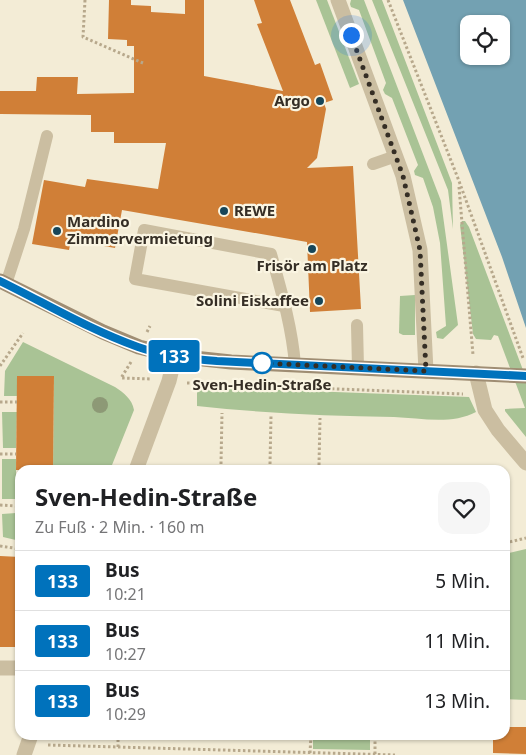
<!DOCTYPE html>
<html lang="de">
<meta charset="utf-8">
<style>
:root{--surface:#fff;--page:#f6f6f6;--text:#202124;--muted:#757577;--line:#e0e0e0}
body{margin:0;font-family:"Noto Sans",sans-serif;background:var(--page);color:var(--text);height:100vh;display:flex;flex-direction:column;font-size:19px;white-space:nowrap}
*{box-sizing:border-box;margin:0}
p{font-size:16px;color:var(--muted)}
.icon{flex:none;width:28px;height:28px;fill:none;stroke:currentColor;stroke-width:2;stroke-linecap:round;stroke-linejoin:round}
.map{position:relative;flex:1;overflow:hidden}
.panel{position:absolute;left:15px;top:465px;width:495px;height:275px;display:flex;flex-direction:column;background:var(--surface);border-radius:15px;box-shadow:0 1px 4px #0004}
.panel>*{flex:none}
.badge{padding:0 10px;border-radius:4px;font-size:18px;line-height:32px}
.controls{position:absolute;left:460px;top:15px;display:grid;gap:10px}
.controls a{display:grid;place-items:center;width:50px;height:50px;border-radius:10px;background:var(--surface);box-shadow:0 1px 4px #0004;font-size:25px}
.you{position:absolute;width:25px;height:25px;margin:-12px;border:4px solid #fff;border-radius:50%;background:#1a73e8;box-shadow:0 0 0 8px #1a73e833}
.map>.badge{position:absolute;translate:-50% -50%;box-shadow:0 0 0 2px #fff}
.round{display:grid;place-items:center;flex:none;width:52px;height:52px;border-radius:15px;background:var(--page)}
.summary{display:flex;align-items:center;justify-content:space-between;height:85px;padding:0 20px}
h1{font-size:24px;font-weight:700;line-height:38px}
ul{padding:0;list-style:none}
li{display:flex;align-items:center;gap:15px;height:60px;padding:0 20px;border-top:1px solid var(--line)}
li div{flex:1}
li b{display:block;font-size:19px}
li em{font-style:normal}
li .badge{min-width:55px;font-weight:700;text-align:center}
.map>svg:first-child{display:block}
.green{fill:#a9c395}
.water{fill:#73a1b2;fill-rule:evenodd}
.building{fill:#d07f37}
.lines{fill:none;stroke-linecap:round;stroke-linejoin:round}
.path{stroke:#b7a88c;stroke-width:3;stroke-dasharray:2.5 2.5;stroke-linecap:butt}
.lane{stroke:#cbbea1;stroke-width:12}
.street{stroke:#cbbea1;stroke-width:15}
.secondary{stroke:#9f8d73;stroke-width:15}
.tree{fill:#8d9976}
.line-casing{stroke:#fff;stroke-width:11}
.line{stroke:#0072bc;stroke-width:8}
.walk{stroke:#352e25;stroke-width:5;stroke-dasharray:0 9}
.poi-dot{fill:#174659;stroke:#faf5e2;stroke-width:2}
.stop-dot{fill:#fff;stroke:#0072bc;stroke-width:2.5}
.labels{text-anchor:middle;stroke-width:4.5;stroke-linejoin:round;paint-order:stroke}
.poi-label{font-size:15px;font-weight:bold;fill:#352e25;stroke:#faf5e2;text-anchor:end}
.stop-label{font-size:15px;font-weight:bold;fill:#352e25;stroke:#faf5e2}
</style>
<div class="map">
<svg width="526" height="755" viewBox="0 0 526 755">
<rect width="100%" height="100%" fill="#f3ecd6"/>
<g class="green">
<path d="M316,0H327L359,84L350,88Z"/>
<path d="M351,0H364L441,201L458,325L443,339L437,338L436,332L446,326L440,243L433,207L423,178L415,175L414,171L418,165L392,98L385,94L383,90L386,83L359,10L351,7L350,4Z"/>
<path d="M372,0H382L452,183L453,229L448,190Z"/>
<path d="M462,221H465L469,227L526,378V437L505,411V409L525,408L498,336L494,335L491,340L476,339L473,334L460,225Z"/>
<path d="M415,295V335H403L399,333L400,296Z"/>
<path d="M23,342L115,387C124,393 132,399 134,410L110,470H53L54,377L17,396H4L5,371Z"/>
<path d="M197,387L469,397L476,412C452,425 420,418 394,417C328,416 262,413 197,406Z"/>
<path d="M2,412H17L16,448H3Z"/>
<rect x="2" y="459" width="14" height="40"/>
<path d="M16,513V531L20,532V541L3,537L2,514Z"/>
<path d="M526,549V700L505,699V554Z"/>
<path d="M313,735H370V750L313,749Z"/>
</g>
<path class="water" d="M403,0H526V328L502,257ZM469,24H501V56H469Z"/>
<g class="building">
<path d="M109,0H131V5L151,6V12L185,14V0H204V76L283,91L257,24L262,23L254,0H290L315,65L320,63L333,100L324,103L326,109L317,158L307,168L353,166L361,309L310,312L307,242L122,210L115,248L71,240L69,250L32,244L44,180L85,187L87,179L158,189L166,143H114V132H91V115L0,114V91H36L37,77H78L77,94L134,93V46H127V40L108,39Z"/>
<path d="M17,376H54L53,470H16Z"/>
<path d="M0,556L20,557V647H0Z"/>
<path d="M505,727H526V754L493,753V735H505Z"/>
</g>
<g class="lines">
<g class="path">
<path d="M85,0L83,37L143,63"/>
<path d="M388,0L459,181L523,358"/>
<path d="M459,187L473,355"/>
<path d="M147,332L150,326"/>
<path d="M131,362L121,378L151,379"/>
<path d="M0,366L23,333"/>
<path d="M187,383L463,394"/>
<path d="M0,402H17"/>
<path d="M0,454H16"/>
<path d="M221,464L222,413"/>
<path d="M270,464L271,416"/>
<path d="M319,465L320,418"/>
<path d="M0,505L16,506"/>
<path d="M505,543L526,538"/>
<path d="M0,546L20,549"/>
<path d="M48,745L395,755"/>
<path d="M118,747V735"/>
<path d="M310,753L311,735"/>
<path d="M375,754V735"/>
</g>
<g class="lane">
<path d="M373,164L396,156"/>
<path d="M6,284L24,229L47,136"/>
<path d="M284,306L135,279L144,230L271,254C281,290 292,327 295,365"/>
<path d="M357,325L358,368"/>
</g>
<g class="street">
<path d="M338,0L403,176L420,250L426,371"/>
<path d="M476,373L485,410L498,430L526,463"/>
<path d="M136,470L169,381L175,356"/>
<path d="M0,668H20"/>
<path d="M24,755L31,735"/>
</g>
<path class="secondary" d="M0,281L103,332L139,347L175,356L231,362L526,376"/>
</g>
<circle class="tree" cx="100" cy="405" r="8"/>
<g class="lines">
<g class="line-casing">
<path id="line" d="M0,281C45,303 90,330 138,347C163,356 191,359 217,361L526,376"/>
</g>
<use href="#line" class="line"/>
<path class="walk" d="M262,363L426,371L420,250L403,176L351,35"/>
</g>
<g class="poi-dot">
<circle cx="320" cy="101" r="5"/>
<circle cx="224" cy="211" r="5"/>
<circle cx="57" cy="231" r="5"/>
<circle cx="312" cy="249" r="5"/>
<circle cx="319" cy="301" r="5"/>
</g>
<circle class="stop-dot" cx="262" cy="363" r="10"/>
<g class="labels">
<g class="poi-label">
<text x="310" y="106">Argo</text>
<text x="234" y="216" text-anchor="start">REWE</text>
<text x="67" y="227" text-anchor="start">Mardino<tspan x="67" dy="17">Zimmervermietung</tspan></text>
<text x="312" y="271" text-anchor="middle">Frisör am Platz</text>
<text x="309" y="306">Solini Eiskaffee</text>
</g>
<g class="stop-label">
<text x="262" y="390">Sven-Hedin-Straße</text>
</g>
</g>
</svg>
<div class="controls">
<a><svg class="icon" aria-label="locate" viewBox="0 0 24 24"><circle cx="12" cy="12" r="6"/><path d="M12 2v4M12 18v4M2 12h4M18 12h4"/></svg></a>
</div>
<div class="you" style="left:351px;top:35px"></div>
<b class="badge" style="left:174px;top:356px;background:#0072bc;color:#fff">133</b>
<section class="panel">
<div class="summary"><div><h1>Sven-Hedin-Straße</h1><p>Zu Fuß · 2 Min. · 160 m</p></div><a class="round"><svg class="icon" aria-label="heart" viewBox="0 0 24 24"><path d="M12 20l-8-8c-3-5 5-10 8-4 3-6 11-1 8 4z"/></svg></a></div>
<ul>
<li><span class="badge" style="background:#0072bc;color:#fff">133</span><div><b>Bus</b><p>10:21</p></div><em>5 Min.</em></li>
<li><span class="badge" style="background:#0072bc;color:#fff">133</span><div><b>Bus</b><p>10:27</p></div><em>11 Min.</em></li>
<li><span class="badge" style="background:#0072bc;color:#fff">133</span><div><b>Bus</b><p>10:29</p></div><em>13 Min.</em></li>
</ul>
</section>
</div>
